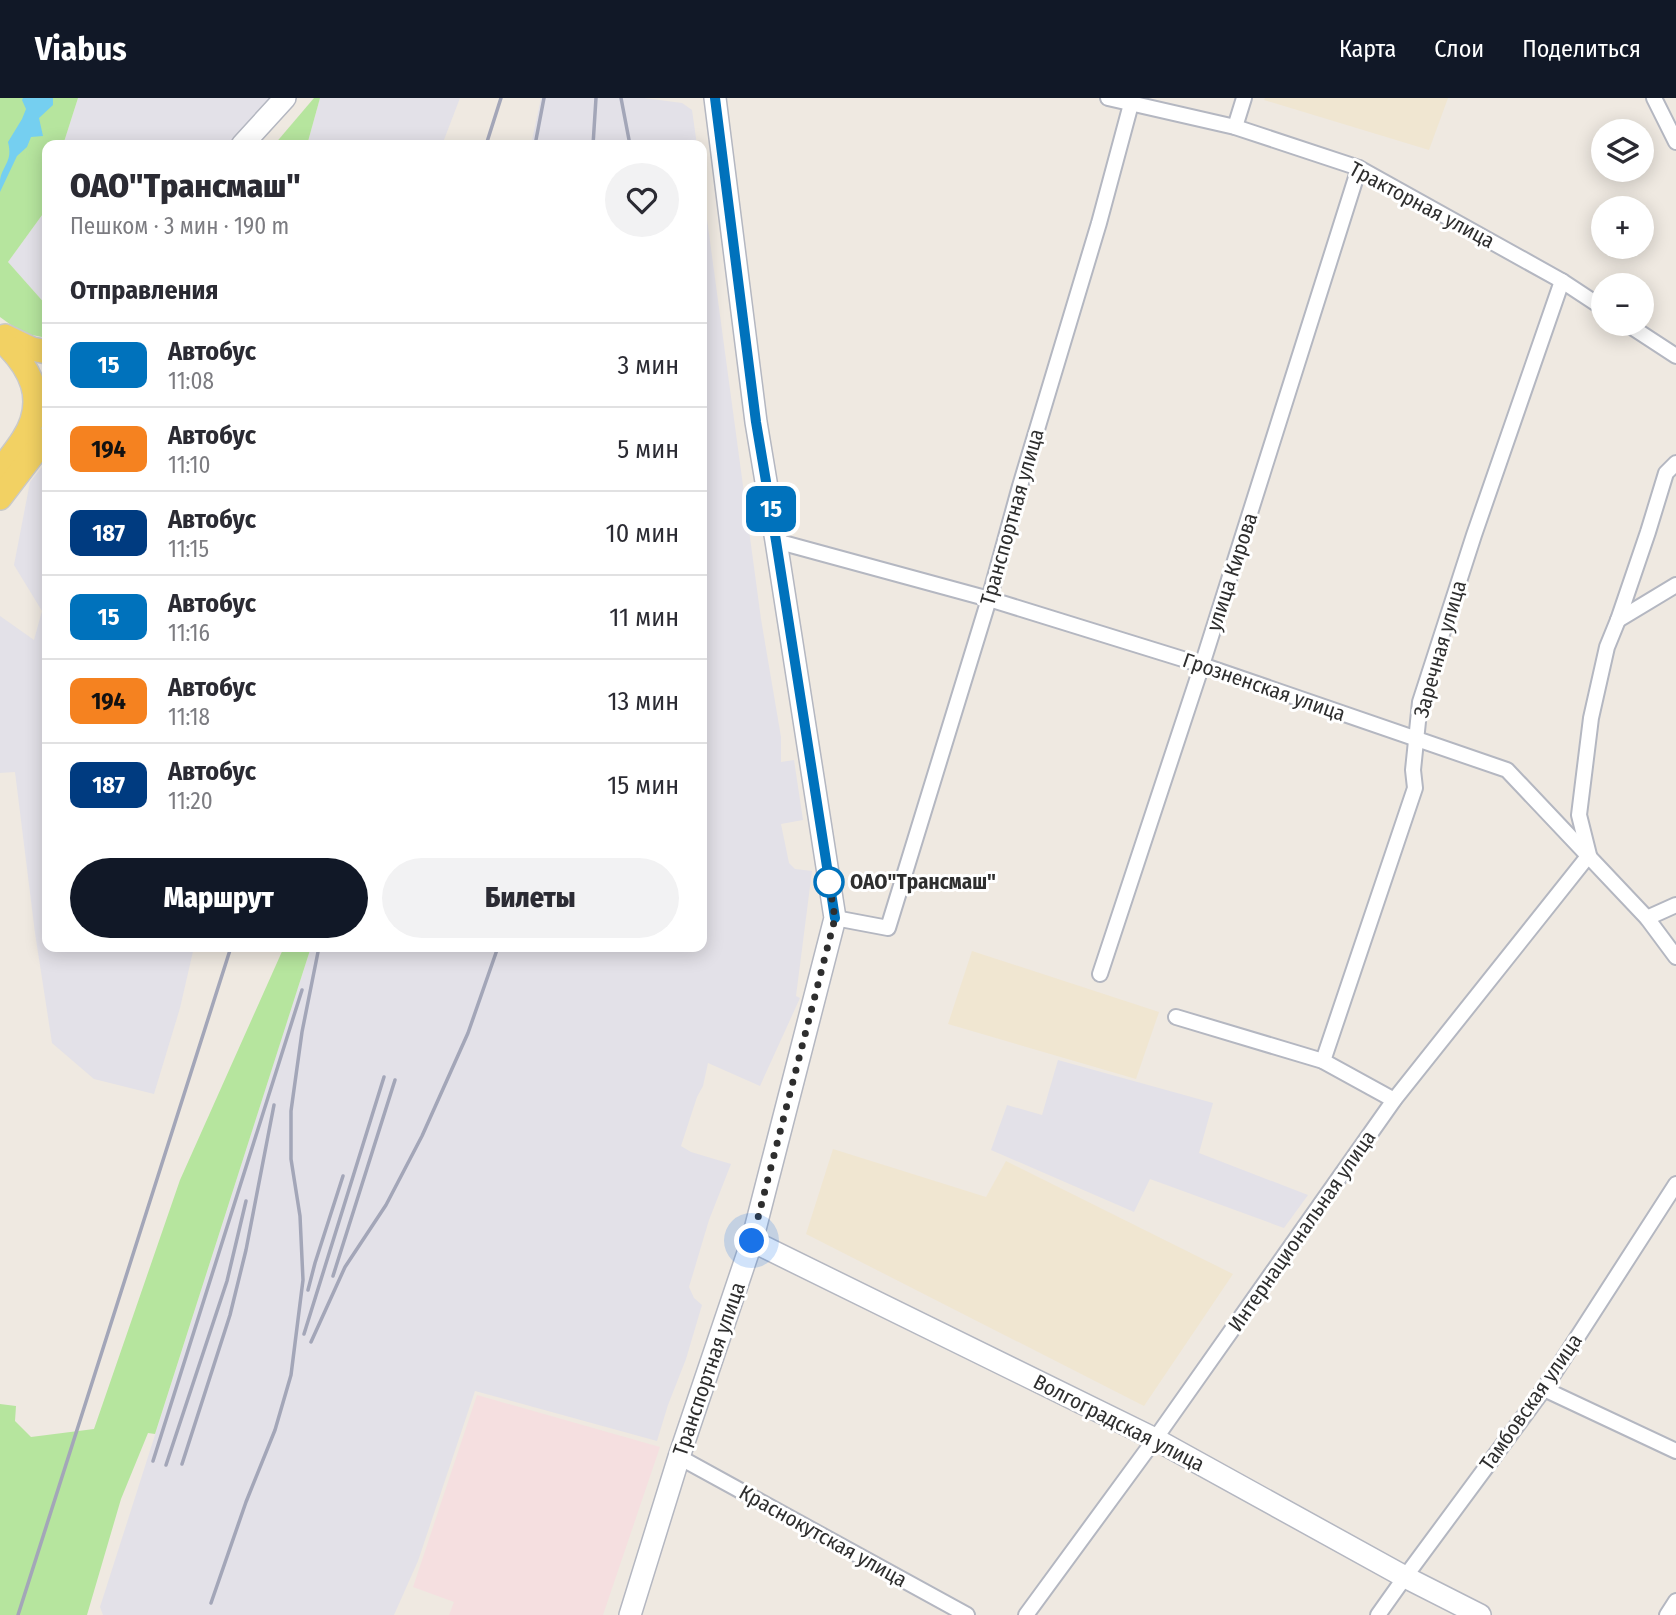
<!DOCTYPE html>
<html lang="ru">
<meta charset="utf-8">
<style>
:root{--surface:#fff;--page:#f2f2f3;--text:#2b2b33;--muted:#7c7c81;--line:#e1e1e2;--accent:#111827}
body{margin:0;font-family:"Fira Sans Condensed",sans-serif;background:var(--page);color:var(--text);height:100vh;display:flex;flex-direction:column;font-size:26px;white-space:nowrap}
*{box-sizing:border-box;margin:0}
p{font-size:23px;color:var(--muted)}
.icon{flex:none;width:38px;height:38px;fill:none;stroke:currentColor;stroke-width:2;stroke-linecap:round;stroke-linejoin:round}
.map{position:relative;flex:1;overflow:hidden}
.drawer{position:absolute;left:42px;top:42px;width:665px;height:812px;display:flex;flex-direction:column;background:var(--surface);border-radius:14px;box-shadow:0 4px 18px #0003}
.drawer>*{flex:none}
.badge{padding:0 14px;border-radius:10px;font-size:24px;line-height:46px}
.tools{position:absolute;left:1591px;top:21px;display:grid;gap:14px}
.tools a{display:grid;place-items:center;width:63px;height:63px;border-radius:50%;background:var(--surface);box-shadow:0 4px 18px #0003;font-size:35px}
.you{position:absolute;width:35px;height:35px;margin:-18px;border:5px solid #fff;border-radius:50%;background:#1a73e8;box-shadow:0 0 0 10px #1a73e833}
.map>.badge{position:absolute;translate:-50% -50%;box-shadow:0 0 0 4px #fff}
h2{padding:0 28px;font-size:26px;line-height:63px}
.round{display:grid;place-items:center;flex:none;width:74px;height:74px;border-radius:37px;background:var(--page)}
.summary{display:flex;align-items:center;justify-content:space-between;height:119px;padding:0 28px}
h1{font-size:33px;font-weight:800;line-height:52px}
.action{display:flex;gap:14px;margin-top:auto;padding:14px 28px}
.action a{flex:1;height:80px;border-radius:42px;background:var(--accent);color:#fff;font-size:28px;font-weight:800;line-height:80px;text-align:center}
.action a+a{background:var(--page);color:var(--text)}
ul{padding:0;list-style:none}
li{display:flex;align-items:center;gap:21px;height:84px;padding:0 28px;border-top:2px solid var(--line)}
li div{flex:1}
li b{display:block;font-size:26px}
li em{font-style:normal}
li .badge{min-width:77px;font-weight:700;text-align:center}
header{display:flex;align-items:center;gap:42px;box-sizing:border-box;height:98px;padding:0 35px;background:var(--accent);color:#fff}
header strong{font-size:33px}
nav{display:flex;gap:38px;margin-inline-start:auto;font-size:24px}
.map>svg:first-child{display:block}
.industrial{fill:#e3e1e8}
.education{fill:#f0e6d1}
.medical{fill:#f5dfe0}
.green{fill:#b6e59e}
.water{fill:#75cff0}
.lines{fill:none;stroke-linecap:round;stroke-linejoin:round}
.street-casing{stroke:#b4b7c1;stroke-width:18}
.secondary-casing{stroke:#b4b7c1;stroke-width:24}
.primary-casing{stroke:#c9c9c9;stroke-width:26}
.street{stroke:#fff;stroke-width:14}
.secondary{stroke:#fff;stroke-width:21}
.primary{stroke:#f2d163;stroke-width:23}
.rail{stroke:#a3a6b8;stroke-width:3.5}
.line-casing{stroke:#fff;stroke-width:16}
.line{stroke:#0072bc;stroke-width:10}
.walk{stroke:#2e2e2e;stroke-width:7;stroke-dasharray:0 12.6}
.stop-dot{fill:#fff;stroke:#0072bc;stroke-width:3.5}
.labels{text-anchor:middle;stroke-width:6;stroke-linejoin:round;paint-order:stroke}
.street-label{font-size:21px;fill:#2e2e2e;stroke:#fff}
.stop-label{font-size:21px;font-weight:bold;fill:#2e2e2e;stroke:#fff;text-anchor:start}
</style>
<header>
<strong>Viabus</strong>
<nav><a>Карта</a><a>Слои</a><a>Поделиться</a></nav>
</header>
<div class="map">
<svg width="1676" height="1517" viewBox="0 0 1676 1517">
<rect width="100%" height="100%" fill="#efe9e1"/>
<g class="industrial">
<path d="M78,0H275L231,47H63Z"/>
<path d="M320,0H460L442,47H307Z"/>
<path d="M541,0H644L682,5L692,12L697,47H531Z"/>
<path d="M702,84L761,521L781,639V664L794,662L803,722L781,726L789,765L795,771L812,773L796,898L800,900L760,988L708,965L703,988L697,999L681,1048L691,1054L731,1066L709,1122L689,1189L694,1200L702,1207L686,1261L668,1307L657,1343L475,1293L418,1463L394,1517H103L100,1509L311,849H702Z"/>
<path d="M47,104V208L8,164L45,113Z"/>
<path d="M47,363V849H194L180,910L154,996L94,981L52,945L35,835L15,674L0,675V518L34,542L42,513L14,467L30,384Z"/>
<path d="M1058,962L1213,1005L1199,1055L1308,1097L1284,1130L1150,1081L1134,1114L991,1052L1007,1007L1042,1017Z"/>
</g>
<g class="education">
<path d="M1265,0H1448L1429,52L1264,2Z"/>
<path d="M972,853L1159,914L1136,981L948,926Z"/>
<path d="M833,1051L986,1099L1006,1063L1233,1176L1144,1308L806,1136Z"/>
</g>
<path class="medical" d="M477,1297L660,1349L603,1517H449L454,1504L413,1489Z"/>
<g class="green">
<path d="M0,0H78L63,47H47V104L45,113L8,164L47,208V240L22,235L0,219Z"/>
<path d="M314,0H320L307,47H274Z"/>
<path d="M284,849H311L155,1336L148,1335L121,1401L87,1517H0V1306L16,1308L15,1323L31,1339L94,1331L180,1082Z"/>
</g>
<path class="water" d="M23,0H53V7L39,20L43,38L31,39L27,49L17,58L0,94C0,90 0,86 0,82C3,66 13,64 8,44L22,21L26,11L22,2Z"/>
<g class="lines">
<g class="street-casing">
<g id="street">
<path d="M1108,0L1235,29L1359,70L1562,183L1603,210"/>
<path d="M1654,0L1676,44"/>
<path d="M1235,29L1244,0"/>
<path d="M1627,226L1676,258"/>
<path d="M776,443L989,501L1202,567L1507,672L1647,820L1676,859"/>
<path d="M1618,522L1676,487"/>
<path d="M835,820L888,830L989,501L1020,388L1099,125L1131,6"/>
<path d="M1647,820L1676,807"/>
<path d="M1100,876L1202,567L1359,70"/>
<path d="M1176,919L1323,963L1394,1002"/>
<path d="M1323,963L1415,690L1413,672L1420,604L1474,437L1562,183"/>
<path d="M1544,1291L1676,1353"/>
<path d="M679,1359L967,1517"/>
<path d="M1026,1517L1155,1341L1394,1002L1589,757L1579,717L1591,620L1607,549L1618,522L1648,434L1666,375L1676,365"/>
<path d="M1378,1517L1405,1479L1544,1291L1676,1086"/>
<path d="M1667,1517L1676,1503"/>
</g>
</g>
<g class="secondary-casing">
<g id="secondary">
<path d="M242,47L285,0"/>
<path d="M752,1143L1155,1341L1405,1479L1480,1517"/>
<path d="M630,1517L679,1359L752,1143L835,820L776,443L756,324L715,0"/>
</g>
</g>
<g class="primary-casing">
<g id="primary">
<path d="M5,238L32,251L47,254"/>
<path d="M0,241C31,269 48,302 23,341C16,352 8,362 0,372"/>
<path d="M0,400L38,350L47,341"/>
</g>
</g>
<use href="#street" class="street"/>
<use href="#secondary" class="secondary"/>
<use href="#primary" class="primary"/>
<g class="rail">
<path d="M621,0L630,47"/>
<path d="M486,47L501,0"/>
<path d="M535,47L544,0"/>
<path d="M593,47L596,0"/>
<path d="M333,1178L395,982"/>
<path d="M308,1192L315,1165L343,1078"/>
<path d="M304,1236L384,979"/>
<path d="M311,1244L345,1169L386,1107L422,1038L468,935L498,849"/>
<path d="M153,1363L302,892"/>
<path d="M182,1366L230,1217L246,1152L274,1007"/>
<path d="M166,1367L227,1183L246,1103"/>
<path d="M211,1505L246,1404L275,1332L291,1277L303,1182L300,1118L291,1061V1013L302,934L319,849"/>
<path d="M18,1517L231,849"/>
</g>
</g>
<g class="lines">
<g class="line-casing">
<path id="line" d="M715,0L756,324L776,443L835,820"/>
</g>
<use href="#line" class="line"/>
<path class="walk" d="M752,1143L835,820L829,784"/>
</g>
<circle class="stop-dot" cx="829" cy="784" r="14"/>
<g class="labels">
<g class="street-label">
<text transform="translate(1422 107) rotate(28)" y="7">Тракторная улица</text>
<text transform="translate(1012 419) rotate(-74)" y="7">Транспортная улица</text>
<text transform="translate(1232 474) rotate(-72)" y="7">улица Кирова</text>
<text transform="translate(1440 551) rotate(-74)" y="7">Заречная улица</text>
<text transform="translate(1264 589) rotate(19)" y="7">Грозненская улица</text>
<text transform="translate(1302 1133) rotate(-55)" y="7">Интернациональная улица</text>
<text transform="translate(709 1271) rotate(-71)" y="7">Транспортная улица</text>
<text transform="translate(1531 1304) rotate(-55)" y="7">Тамбовская улица</text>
<text transform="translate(1119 1325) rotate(27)" y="7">Волгоградская улица</text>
<text transform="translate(823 1438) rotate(29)" y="7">Краснокутская улица</text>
</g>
<g class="stop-label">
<text x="850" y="791">ОАО"Трансмаш"</text>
</g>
</g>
</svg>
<div class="tools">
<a><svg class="icon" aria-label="layers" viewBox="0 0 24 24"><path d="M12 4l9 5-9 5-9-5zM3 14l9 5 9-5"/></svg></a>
<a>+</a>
<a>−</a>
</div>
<div class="you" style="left:752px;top:1143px"></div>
<b class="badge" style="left:771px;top:411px;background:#0072bc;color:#fff">15</b>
<section class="drawer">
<div class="summary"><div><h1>ОАО&quot;Трансмаш&quot;</h1><p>Пешком · 3 мин · 190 m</p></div><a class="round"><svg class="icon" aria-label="heart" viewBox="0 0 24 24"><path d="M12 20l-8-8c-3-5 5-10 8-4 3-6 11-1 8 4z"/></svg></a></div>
<h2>Отправления</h2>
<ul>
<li><span class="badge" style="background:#0072bc;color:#fff">15</span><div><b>Автобус</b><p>11:08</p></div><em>3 мин</em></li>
<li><span class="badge" style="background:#f58220;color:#111">194</span><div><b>Автобус</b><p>11:10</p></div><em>5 мин</em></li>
<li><span class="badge" style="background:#003b80;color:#fff">187</span><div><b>Автобус</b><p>11:15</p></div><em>10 мин</em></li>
<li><span class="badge" style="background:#0072bc;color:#fff">15</span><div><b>Автобус</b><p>11:16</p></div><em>11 мин</em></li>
<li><span class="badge" style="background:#f58220;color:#111">194</span><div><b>Автобус</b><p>11:18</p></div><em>13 мин</em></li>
<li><span class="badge" style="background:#003b80;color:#fff">187</span><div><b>Автобус</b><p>11:20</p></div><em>15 мин</em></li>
</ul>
<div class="action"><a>Маршрут</a><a>Билеты</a></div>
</section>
</div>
